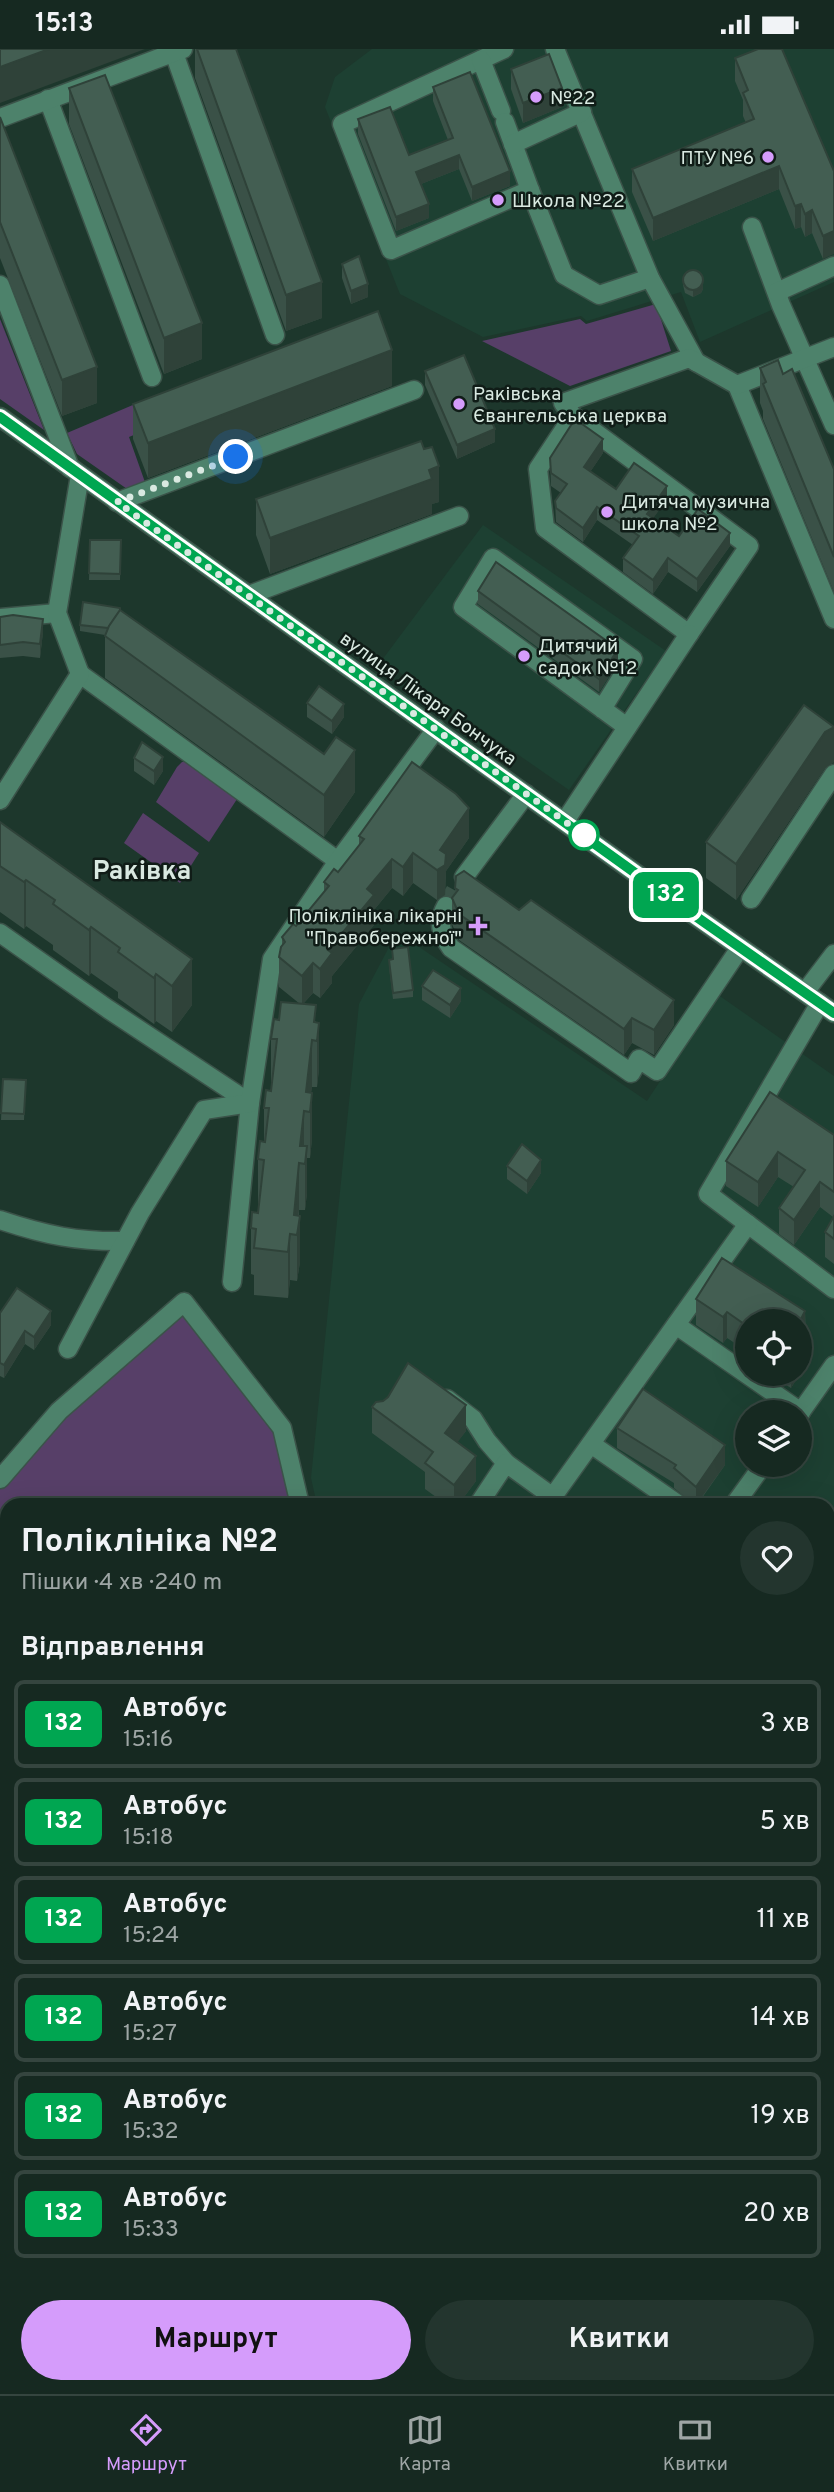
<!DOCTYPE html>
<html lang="uk">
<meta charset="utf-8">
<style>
:root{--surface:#162921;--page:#23352e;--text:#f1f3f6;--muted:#9ea6a5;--line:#35453f;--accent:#d59cfb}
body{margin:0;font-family:Overpass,sans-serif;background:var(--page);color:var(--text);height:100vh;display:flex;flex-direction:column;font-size:26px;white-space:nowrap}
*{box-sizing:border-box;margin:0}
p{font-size:23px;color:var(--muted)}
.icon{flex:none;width:38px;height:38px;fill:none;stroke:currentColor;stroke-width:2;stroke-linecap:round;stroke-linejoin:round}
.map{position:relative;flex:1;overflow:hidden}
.details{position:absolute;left:0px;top:1449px;width:835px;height:896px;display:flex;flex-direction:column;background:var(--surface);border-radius:21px 21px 0 0;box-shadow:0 7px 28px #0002,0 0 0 2px var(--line)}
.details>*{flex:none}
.badge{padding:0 14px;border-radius:10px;font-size:24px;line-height:46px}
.tools{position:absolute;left:735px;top:1260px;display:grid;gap:14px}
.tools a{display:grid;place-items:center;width:77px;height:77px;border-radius:50%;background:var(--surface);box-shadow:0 7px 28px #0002,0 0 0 2px var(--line);font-size:35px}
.you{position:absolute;width:35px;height:35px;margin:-18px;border:5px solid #fff;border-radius:50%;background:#1a73e8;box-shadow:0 0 0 10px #1a73e833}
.map>.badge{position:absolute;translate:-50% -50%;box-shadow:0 0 0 4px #fff}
h2{padding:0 21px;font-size:26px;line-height:63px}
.round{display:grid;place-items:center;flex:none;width:74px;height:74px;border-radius:37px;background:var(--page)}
.summary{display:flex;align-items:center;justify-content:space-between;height:119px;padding:0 21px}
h1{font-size:33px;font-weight:700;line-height:52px}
.cta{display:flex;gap:14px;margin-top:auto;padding:14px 21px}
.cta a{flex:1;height:80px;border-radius:42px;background:var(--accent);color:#111;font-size:28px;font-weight:700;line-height:80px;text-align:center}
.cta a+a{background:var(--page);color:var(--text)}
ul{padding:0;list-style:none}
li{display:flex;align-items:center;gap:21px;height:88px;margin:0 14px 10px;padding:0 7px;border:4px solid var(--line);border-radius:10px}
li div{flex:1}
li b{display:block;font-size:26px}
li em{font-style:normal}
li .badge{min-width:77px;font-weight:700;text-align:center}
.status{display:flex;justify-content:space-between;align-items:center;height:49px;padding:0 35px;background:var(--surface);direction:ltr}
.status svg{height:19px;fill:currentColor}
.tabs{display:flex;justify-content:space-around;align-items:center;height:98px;border-top:2px solid var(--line);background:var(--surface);font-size:19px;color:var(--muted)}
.tabs a{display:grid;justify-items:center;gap:4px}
.tabs .on{color:var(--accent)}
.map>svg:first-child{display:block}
.built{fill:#1d4032;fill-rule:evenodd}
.green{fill:#573f68}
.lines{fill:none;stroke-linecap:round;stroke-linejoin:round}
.minor-tunnel{stroke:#395247;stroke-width:18;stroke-dasharray:18 9;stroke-linecap:butt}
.minor-casing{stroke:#3b5349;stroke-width:21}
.minor{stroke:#4d826b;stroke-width:18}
.wall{fill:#3a5147}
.shaded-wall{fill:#2f4239}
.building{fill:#435e52;stroke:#2f4239;stroke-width:2}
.line-casing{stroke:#fff;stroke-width:16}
.line{stroke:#00a651;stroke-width:10}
.walk{stroke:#d9e9e1;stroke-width:7;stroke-dasharray:0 12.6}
.poi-dot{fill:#d59cfb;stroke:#101c17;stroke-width:2.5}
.stop-dot{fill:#fff;stroke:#00a651;stroke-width:3.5}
.labels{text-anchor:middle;stroke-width:5;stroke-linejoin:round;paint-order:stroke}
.poi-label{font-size:19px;fill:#d9e9e1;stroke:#101c17;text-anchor:start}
.street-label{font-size:19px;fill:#d9e9e1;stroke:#101c17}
.district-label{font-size:26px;font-weight:bold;fill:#d9e9e1;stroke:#101c17}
</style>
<div class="status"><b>15:13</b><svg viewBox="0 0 49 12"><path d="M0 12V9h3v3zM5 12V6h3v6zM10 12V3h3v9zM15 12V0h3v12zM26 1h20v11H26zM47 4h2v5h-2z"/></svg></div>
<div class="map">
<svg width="834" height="2345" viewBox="0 0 834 2345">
<rect width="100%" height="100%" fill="#1d372c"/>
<g class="built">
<path d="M372,0H834V233L700,293L681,243L587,272L581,267L483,288L400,245L325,58L335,28Z"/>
<path d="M483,476L666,602L569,741L382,611Z"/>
<path d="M397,883L647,1052L717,945L834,1027V1480L828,1487V1456H317L311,1429L359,955ZM747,1272H800V1325H747ZM747,1363H800V1416H747Z"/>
<path d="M834,2228V2345H748L753,2338H828V2236Z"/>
<path d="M510,2338H611L605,2345H520Z"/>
</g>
<g class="green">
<path d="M656,255L671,302L570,337L482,292L580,270L586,275Z"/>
<path d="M0,270L44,381L0,350Z"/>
<path d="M161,344L168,372L129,388L146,436L130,442L77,405L67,384Z"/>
<path d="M182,713H188L239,747L209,793L156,753L177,718Z"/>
<path d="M143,764L199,804L180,834L124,794Z"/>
<path d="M186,1264L275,1380L290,1456H7V1536L0,1530V1425Z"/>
<path d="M7,1702V1895L0,1901V1708Z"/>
<path d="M828,1823L834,1828V2212L828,2221Z"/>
<path d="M268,2338H401L395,2345H276Z"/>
</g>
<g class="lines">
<path class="minor-tunnel" d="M446,857L455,841"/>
<g class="minor-casing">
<g id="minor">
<path d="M504,0L342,75L391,201L530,141L564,226L599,246L650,229"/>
<path d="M555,0L650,229L696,313"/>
<path d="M174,4L275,286"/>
<path d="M481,11L501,62"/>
<path d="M48,50L152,328"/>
<path d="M0,69L183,0"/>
<path d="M505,73L530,141"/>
<path d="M513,95L582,63"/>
<path d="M752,178L781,256L834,376"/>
<path d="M0,236L70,419"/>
<path d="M777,243L834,217"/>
<path d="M737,336L834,570"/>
<path d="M573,367L749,497L689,585L545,479L538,420Z"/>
<path d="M573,367L563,354L689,309L737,336L834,298"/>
<path d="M0,368L691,864L834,964"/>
<path d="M117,453L414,341"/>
<path d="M249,546L459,467"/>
<path d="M0,569L57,564"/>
<path d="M80,625L338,812"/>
<path d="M602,660L633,610L493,509L463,558L627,678"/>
<path d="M0,751L80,625L57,564L80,426"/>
<path d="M565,772L689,585"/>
<path d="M464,828L526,745"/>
<path d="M751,850L834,725"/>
<path d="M446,857C437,873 441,885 451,899L631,1024L639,1010L657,1022L740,899"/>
<path d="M0,884L108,960L250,1054L232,1233"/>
<path d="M805,943L834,905"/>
<path d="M820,954L708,1145L834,1240"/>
<path d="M0,1171C45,1186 78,1193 125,1192"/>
<path d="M676,1276L801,1363"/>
<path d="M68,1300L140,1164L204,1061L250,1054L272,910L338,812L436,680"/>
<path d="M447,1350L473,1370L487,1392L506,1414"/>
<path d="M800,1364L834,1316"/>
<path d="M591,1395L679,1456"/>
<path d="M0,1430L59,1362L184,1253L282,1379L300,1456"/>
<path d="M478,1456L506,1414L553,1448"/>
<path d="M552,1456L549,1453L748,1175"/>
<path d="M734,1456L763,1416"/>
<path d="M828,1522L834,1516"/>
<path d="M0,1548L7,1554"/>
<path d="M828,1858L834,1862"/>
<path d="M828,1926L834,1917"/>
<path d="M0,2031L7,2024"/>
<path d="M0,2285L7,2278"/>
<path d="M242,2338L250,2345"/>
<path d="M727,2345L732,2338"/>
</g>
</g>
<use href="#minor" class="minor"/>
</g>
<g class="wall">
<path d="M195,0H236L322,269L286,282L195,29Z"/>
<path d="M735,9L834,122L823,210L812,184L805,188L801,178L795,180L779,140L653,192L632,143V120L746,74L743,67V51L735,32Z"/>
<path d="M511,20L562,58L523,74L511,40Z"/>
<path d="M433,38L510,137L472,152L459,120L421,135L429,169L396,182L358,85V70L409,106L448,91L433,52Z"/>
<path d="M69,39L202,310L164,325L69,75Z"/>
<path d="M0,68L97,354L62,367L0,209Z"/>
<path d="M342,215L368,248L351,255L342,229Z"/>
<path d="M683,229L703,240L701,244L693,248L685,244L683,236Z"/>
<path d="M760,319L783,325L834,420V543L763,370V362L760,354Z"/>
<path d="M425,322L495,393L457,410L425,336Z"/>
<path d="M392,337L148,429L133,390V355Z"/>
<path d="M424,400L439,453L432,455V465L270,525L256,486V450Z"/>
<path d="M603,404L590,423L616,440L667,450L653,469L679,487L730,497L697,543L668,523L653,545L623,523V509L633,496L597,471L583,493L556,473L555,452L561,444L551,437L550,409Z"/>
<path d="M90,491H121L120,531H89Z"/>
<path d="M478,542L618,613L599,643L478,555Z"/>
<path d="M120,562L324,705L355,743L324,788L105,629V586L80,582V576Z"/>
<path d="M0,568L43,583L40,609L23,607L0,609Z"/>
<path d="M307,654L344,668L332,685L307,668Z"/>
<path d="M834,677V713L825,719L736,851L706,829V793Z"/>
<path d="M134,709L163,722L154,736L134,722Z"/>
<path d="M0,773L192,910V956L172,983L156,972L154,975L118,949V943L91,924L89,927L53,901V896L26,877L24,880L0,863Z"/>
<path d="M359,787L469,789L446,822L445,846L437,851L413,834L403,847L392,839L374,861V876L332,927V934L320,949L313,944L303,955L316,973L319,974V1020L317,1038H312L311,1043L312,1090L310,1109H307V1144L305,1161H299V1166L300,1213L297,1232L290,1231L288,1249L254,1246V1226L251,1225V1179L258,1164L259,1157H258V1110L264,1093V1059L271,1042V990L279,971L300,955L279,938V908L282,896V888L296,877L324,843V833L338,823L359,796Z"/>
<path d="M456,827L674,976L654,1006L632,994L624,1006L459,891L452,875V849L455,845Z"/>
<path d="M392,900L413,941V948L393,950L389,918V911L393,910Z"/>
<path d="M422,937L461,952L450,969L422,951Z"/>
<path d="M3,1030L26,1031L24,1071H1Z"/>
<path d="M834,1086V1215L825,1208V1183L833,1168L820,1158L794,1196L779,1185V1159L794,1138L778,1128L758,1158L726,1137V1112Z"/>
<path d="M507,1117L541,1124L527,1145L507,1130Z"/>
<path d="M722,1209L805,1262L807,1314L791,1339L768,1325H800V1272H747V1302L727,1289L723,1294L696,1276V1250Z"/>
<path d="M0,1264L51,1276L34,1301L25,1295L4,1329L0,1327Z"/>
<path d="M372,1358L466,1382L457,1393L476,1432L458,1456H447L425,1440V1423L372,1384Z"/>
<path d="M617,1379L725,1416L697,1456H695L674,1439V1434L617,1399Z"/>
<path d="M0,1606L5,1613L7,1612V1674L0,1666Z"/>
<path d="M6,1878L4,1969L1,1966L0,1883Z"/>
<path d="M834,2314V2332L832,2330V2317Z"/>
</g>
<g class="shaded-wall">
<path d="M49,0H145L0,54V18Z"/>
<path d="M562,39V58L523,74V54Z"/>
<path d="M459,106V120L416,137V123Z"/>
<path d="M779,117V140L653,192V169Z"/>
<path d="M510,122V137L472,152V138Z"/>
<path d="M429,155V169L396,182V168Z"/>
<path d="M801,155V178L795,180V157Z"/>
<path d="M812,161V184L805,188V165Z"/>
<path d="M834,182V205L823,210V187Z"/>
<path d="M322,233V269L286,282V246Z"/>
<path d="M703,233V240L701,244L693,248V241Z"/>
<path d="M368,235V248L351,255V242Z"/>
<path d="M202,274V310L164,325V289Z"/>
<path d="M392,301V337L148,429V394Z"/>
<path d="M97,318V354L62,367V331Z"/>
<path d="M495,380V393L457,410V396Z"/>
<path d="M603,390V404L584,432V418Z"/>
<path d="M439,417V453L432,455V465L270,525V489Z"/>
<path d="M667,437V450L647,478V465Z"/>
<path d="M597,458V471L583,493V479Z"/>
<path d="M730,484V497L697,543V530Z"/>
<path d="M668,509V523L653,545V531Z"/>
<path d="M43,570V583L40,609V595Z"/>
<path d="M618,600V613L599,643V630Z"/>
<path d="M344,655V668L332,685V672Z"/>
<path d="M834,678V713L825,719L736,851V815L825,683Z"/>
<path d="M355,701V743L324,788V746Z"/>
<path d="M163,708V722L154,736V722Z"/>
<path d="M469,759V789L446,822L445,846L437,851V821L440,801Z"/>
<path d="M413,804V834L403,847V818Z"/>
<path d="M392,810V839L374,861V876L332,927V934L320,949V920L328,901L367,840Z"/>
<path d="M26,831V877L24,880V833Z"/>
<path d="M91,878V924L89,927V881Z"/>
<path d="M192,910V956L172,983V937Z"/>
<path d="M313,914V944L302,956V927Z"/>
<path d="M156,925V972L154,975V929Z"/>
<path d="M461,939V952L450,969V956Z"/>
<path d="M674,951V976L654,1006V981Z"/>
<path d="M632,969V994L624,1006V980Z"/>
<path d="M319,974V1020L317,1038V992Z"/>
<path d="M312,991V1038L309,1063L306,1043Z"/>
<path d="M312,1044V1090L310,1109V1063Z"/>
<path d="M304,1062V1109L300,1097Z"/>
<path d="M307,1097V1144L305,1161V1115Z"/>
<path d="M778,1103V1128L758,1158V1133Z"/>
<path d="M541,1111V1124L527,1145V1132Z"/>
<path d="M299,1114V1161L296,1185L294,1166Z"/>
<path d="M820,1133V1158L794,1196V1171Z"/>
<path d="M300,1167V1213L297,1232V1186Z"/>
<path d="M290,1185V1231L288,1249V1203Z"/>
<path d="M51,1262V1276L34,1301V1288Z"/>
<path d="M805,1262V1288L800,1298V1272Z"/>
<path d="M727,1263V1289L723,1294V1268Z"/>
<path d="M25,1282V1295L4,1329V1316Z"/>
<path d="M807,1289V1314L791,1339V1325H800V1299Z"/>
<path d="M466,1356V1382L445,1410V1384Z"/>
<path d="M725,1396V1416L696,1456V1438Z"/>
<path d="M476,1407V1432L458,1456H454V1436Z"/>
<path d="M834,1600V1636L828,1642V1607Z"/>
<path d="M0,1928H1L0,1966Z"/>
<path d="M7,1928V1966L4,1969V1931Z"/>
<path d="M7,2189V2235L0,2242V2196Z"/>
<path d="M415,2338H448L442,2345H410Z"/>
<path d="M656,2338H690L685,2345H651Z"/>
</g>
<g class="building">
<path d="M0,0H49L0,18Z"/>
<path d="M197,0H236L322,233L286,246Z"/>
<path d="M758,0H782L834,122V182L823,187L812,161L805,165L801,155L795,157L779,117L653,169L632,120L754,70L743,44L748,41L735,9Z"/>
<path d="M549,5L562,39L523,54L511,20Z"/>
<path d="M470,23L510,122L472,138L459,106L416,123L429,155L396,168L358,70L390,58L409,106L453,89L433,38Z"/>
<path d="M105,26L202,274L164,289L69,39Z"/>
<path d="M0,68L97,318L62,331L0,173Z"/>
<path d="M359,207L368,235L351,242L342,215Z"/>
<circle cx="693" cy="231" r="10"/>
<path d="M378,262L392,301L148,394L133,355Z"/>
<path d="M464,306L495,380L457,396L425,322Z"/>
<path d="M778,311L783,325L792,320L834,420V508L763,335L766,333L760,319Z"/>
<path d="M575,370L603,390L584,418L616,440L634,414L667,437L647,465L679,487L698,460L730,484L697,530L668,509L653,531L623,509L639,487L597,458L583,479L556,459L555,452L567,435L551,424L550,409Z"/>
<path d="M421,392L424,400L432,398L439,417L429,421L432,430L270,489L256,450Z"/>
<path d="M90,491H121L120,525L89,524Z"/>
<path d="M496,513L618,600L599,630L478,542Z"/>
<path d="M83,553L120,559V562L108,579L80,576Z"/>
<path d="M120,561L324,705L336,688L355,701L324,746L105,587L109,577Z"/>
<path d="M13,566L43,570L40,595L23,593L0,596V568Z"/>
<path d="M319,637L344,655L332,672L307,654Z"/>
<path d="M804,656L834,678L825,683L736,815L706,793Z"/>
<path d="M142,693L163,708L154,722L134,709Z"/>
<path d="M412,713L456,745L469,759L440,801L446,805L445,816L437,821L413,804L403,818L392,810L367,840L374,846L328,901L332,904L320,920L313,914L302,927L279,908L281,898L285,893L282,888L293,875L296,877L329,837L324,833L334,820L338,823L364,790L359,787Z"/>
<path d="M0,773L192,910L172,937L156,925L154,929L118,903L120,899L91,878L89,881L53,855L55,851L26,831L24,833L0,817Z"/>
<path d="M464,822L519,861L531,851L674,951L654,981L632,969L624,980L459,865L452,849L458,841L455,839L456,827Z"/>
<path d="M408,898L413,941L393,944L389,911L393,910L392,900Z"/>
<path d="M433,921L461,939L450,956L422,937Z"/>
<path d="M281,953L316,956L314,973L319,974L317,992L312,991L306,1043L312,1044L310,1063L304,1062L300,1097H307L305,1115L299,1114L294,1166L300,1167L297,1186L290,1185L288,1203L254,1199L256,1180L251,1179L252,1163L258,1164L264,1111L258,1110L260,1092L265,1093L269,1059H264L266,1041L271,1042L277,990H271L274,970L279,971Z"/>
<path d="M3,1030L26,1031L24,1065L1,1064Z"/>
<path d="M770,1043L834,1086V1143L820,1133L794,1171L779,1159L805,1121L778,1103L758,1133L726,1112Z"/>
<path d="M522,1095L541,1111L527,1132L507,1117Z"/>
<path d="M834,1167V1190L825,1183Z"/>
<path d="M722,1209L805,1262L800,1272H747V1277L727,1263L723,1268L696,1250Z"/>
<path d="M17,1239L51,1262L34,1288L25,1282L4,1316L0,1314V1264Z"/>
<path d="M800,1284L807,1289L800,1299Z"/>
<path d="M408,1314L466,1356L445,1384L476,1407L454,1436L425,1414L433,1403L372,1358L376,1353L383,1352L388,1348Z"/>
<path d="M643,1340L725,1396L696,1438L674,1419L676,1416L617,1379Z"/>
<path d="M834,1546V1600L828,1607V1553Z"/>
<path d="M0,1606L5,1613L7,1612V1660L0,1652Z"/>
<path d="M6,1878L7,1928L4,1931L1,1928H0V1883Z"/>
<path d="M7,2140V2189L0,2196V2147Z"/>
<path d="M369,2338H415L410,2345H363Z"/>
<path d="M614,2338H656L651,2345H609Z"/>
</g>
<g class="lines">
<g class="line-casing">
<path id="line" d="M0,368L691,864L834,964"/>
</g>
<use href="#line" class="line"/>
<path class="walk" d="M236,408L117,453L584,786"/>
</g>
<g class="poi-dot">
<circle cx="536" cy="48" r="7"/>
<circle cx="768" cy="108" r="7"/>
<circle cx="498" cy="151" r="7"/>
<circle cx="459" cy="355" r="7"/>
<circle cx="607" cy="463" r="7"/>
<circle cx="524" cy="607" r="7"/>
<path d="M474.5 866.5h7v7h7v7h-7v7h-7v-7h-7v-7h7z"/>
</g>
<circle class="stop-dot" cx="584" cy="786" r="14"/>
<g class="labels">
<g class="poi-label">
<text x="550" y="55">№22</text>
<text x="754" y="115" text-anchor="end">ПТУ №6</text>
<text x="512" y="158">Школа №22</text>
<text x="473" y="351">Раківська<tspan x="473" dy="22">Євангельська церква</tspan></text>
<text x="621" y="459">Дитяча музична<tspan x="621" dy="22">школа №2</tspan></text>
<text x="538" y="603">Дитячий<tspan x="538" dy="22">садок №12</tspan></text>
<text x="462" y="873" text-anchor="end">Поліклініка лікарні<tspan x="462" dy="22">"Правобережної"</tspan></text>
</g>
<g class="street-label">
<text transform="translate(429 649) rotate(36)" y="7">вулиця Лікаря Бончука</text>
</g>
<g class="district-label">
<text x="142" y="830">Раківка</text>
</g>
</g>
</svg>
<div class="tools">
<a><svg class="icon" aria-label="locate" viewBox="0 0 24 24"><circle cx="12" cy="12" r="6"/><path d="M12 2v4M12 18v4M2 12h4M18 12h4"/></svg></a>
<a><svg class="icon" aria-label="layers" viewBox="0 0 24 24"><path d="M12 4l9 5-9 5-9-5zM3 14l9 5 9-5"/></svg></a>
</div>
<div class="you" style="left:236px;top:408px"></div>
<b class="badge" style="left:666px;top:846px;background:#00a651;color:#fff">132</b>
<section class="details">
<div class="summary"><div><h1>Поліклініка №2</h1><p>Пішки · 4 хв · 240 m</p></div><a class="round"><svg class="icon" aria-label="heart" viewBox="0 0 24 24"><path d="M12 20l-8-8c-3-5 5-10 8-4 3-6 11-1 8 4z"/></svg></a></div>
<h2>Відправлення</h2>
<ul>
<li><span class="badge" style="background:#00a651;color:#fff">132</span><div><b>Автобус</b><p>15:16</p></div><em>3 хв</em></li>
<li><span class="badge" style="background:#00a651;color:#fff">132</span><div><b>Автобус</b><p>15:18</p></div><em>5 хв</em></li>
<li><span class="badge" style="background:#00a651;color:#fff">132</span><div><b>Автобус</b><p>15:24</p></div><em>11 хв</em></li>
<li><span class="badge" style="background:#00a651;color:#fff">132</span><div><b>Автобус</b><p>15:27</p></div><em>14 хв</em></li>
<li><span class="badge" style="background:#00a651;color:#fff">132</span><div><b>Автобус</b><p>15:32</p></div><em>19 хв</em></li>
<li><span class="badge" style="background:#00a651;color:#fff">132</span><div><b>Автобус</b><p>15:33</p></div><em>20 хв</em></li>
</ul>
<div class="cta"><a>Маршрут</a><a>Квитки</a></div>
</section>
</div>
<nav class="tabs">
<a class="on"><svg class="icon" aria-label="directions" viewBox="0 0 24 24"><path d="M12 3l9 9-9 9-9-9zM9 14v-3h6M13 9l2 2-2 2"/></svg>Маршрут</a>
<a><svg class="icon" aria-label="map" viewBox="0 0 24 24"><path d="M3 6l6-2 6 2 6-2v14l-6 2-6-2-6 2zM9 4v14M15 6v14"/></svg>Карта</a>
<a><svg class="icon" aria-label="tickets" viewBox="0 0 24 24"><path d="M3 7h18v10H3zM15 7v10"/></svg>Квитки</a>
</nav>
